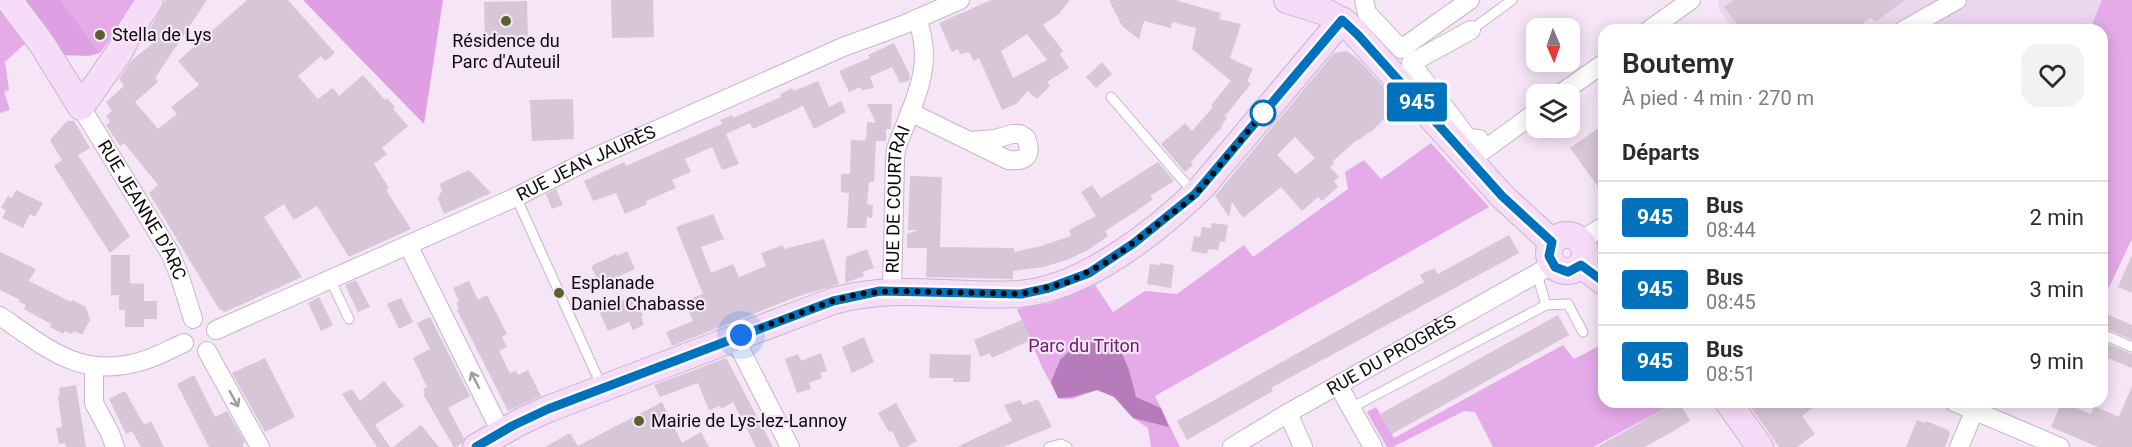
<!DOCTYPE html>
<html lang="fr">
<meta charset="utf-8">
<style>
:root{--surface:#fff;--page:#f2f2f3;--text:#2b2b33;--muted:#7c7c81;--line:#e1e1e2}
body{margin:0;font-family:Roboto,sans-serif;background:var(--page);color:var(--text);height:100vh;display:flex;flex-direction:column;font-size:22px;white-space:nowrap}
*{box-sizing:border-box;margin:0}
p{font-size:20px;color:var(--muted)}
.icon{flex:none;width:33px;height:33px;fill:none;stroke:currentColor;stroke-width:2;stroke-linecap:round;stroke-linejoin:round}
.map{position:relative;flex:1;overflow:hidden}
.drawer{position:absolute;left:1598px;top:24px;width:510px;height:384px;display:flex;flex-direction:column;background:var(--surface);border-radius:18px;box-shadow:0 3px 15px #0003}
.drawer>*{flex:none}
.badge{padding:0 12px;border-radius:4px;font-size:21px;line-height:39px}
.needle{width:39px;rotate:178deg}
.fabs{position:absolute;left:1526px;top:18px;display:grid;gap:12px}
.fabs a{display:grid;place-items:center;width:54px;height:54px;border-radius:12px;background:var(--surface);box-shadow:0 3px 15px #0003;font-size:30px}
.you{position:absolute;width:30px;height:30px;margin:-15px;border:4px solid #fff;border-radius:50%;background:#1a73e8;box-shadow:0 0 0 9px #1a73e833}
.map>.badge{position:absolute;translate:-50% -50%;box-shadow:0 0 0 3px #fff}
h2{padding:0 24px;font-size:22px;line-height:54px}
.round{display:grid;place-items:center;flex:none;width:63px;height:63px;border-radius:18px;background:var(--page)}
.head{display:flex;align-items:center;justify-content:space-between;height:102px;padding:0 24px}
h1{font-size:28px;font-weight:600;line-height:45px}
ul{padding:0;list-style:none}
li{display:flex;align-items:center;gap:18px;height:72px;padding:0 24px;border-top:2px solid var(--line)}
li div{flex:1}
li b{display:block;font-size:22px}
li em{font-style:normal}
li .badge{min-width:66px;font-weight:700;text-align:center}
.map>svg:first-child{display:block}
.built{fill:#ecd6ee}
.green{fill:#e4abe8}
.forest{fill:#dea0e2}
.water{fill:#b67bbb}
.building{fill:#d7c6d8;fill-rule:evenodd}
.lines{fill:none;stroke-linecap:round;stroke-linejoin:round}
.lane-casing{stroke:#c7b6c8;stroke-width:11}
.street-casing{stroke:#c7b6c8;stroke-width:20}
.secondary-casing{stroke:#c7b6c8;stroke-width:28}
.lane{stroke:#fff;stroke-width:9}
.street{stroke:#fff;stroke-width:18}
.secondary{stroke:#f7dcf9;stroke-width:26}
.oneway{stroke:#9f9d9f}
.line-casing{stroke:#fff;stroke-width:14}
.line{stroke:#0072bc;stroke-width:9}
.walk{stroke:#0f0a10;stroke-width:6;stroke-dasharray:0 10.8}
.poi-dot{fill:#5a602e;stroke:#f6e4f7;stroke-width:2}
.stop-dot{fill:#fff;stroke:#0072bc;stroke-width:3}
.labels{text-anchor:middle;stroke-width:4.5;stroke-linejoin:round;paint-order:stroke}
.poi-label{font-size:18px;fill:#0f0a10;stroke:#f6e4f7;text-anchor:start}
.street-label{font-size:18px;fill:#0f0a10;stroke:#f6e4f7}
.park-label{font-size:18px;fill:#6a2270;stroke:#f6e4f7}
</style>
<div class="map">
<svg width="2132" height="447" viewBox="0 0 2132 447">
<rect width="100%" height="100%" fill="#f6e4f7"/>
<path class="built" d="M1718,0H2102L2090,30H1734L1719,9Z"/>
<g class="green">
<path d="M0,0L29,40L5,62L9,90L4,92L10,110L0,113Z"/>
<path d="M61,0H139L100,53Z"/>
<path d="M2102,0H2132V239L2102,302V30H2090Z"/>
<path d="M1431,143L1489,207L1155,396L1180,447H1151L1148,428L1133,418L1114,396L1097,390L1072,399H1059L1042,367L1017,309L1051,303L1095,285L1113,312L1145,291L1177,294L1244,245L1253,257L1348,189L1345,172L1364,160L1381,179Z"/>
<path d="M1603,344L1604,402H1677L1593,447H1493L1475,412L1464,411L1393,447H1387L1367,412L1376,407L1394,438L1563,345L1574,359Z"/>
</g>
<g class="forest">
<path d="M23,0H61L100,53L88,56L63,55Z"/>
<path d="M303,0H443L424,124Z"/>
</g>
<path class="water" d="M1099,341L1120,349L1129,370L1136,397L1161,408L1169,427L1133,418L1114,397L1097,390L1072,397L1058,398L1051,382L1060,360L1078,343Z"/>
<g class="building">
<path d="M166,0H207L155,78L158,81L157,83L135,102L158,129L177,114L171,107L199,85L178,61L247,0H288L335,53L325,61L321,56L298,76L318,99L333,88L339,96L363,75L385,100L387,98L395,107L393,109L408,126L382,148L387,154L374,164L389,188L386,190L411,229L349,257L317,206L294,220L284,204L264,217L302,277L225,312L219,309L149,193L158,185L124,143L120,146L106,125L110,122L106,116L112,111L106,102L124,86L119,79L131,61L157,40L149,30Z"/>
<path d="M611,0H653L654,37L612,38Z"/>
<path d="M991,0H1070L1059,14L1043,25L1063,51L1060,54L1069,68L1047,82L1050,86L1037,99L1028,91L1016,104L1002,110L979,58L974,61L969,52L960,54L958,49L952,52L939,23ZM1027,34L1047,60L1013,78L1001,51Z"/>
<path d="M1109,0H1175L1221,13L1219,19L1241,24L1230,58L1253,69L1247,81L1251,84L1225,116L1227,118L1221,126L1222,127L1191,162L1193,165L1185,172L1161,144L1185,123L1192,131L1213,107L1211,105L1231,81L1192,49L1196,28L1172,22L1171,28L1144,21L1139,39L1122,26Z"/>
<path d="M1734,0H1905L1875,22L1871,17L1855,30H1742L1724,7Z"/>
<path d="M527,1L528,42L485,43L484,2Z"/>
<path d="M894,43L910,75L909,81L900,83L892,67L870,77L874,88L862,90L860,87L849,92L839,71L870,58L868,55Z"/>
<path d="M1347,51L1359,60L1399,104L1370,133L1369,132L1359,140L1358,139L1333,161L1334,163L1330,167L1339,177L1334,181L1338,187L1322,201L1318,197L1302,211L1281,187L1243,218L1232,202L1229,217L1215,196L1334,53ZM1295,137L1315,158L1296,174L1277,155Z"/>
<path d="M1102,62L1112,74L1096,88L1086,77Z"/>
<path d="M818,81L829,107L841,101L846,112L814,129L803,106L753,129L750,123L726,134L739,164L722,170L712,147L696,154L685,159L691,172L672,180L676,188L646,201L647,204L625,214L616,193L593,201L584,181L624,162L626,166L722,124L720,120L732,115L733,118L758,107L781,97L780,94L792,88L794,91Z"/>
<path d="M573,99L574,139L532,141L530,100Z"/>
<path d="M867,104H892L891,129H886V141H866L867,122L876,123Z"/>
<path d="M67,121H74L90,148L78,155L130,236L110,253L54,166L62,160L50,140Z"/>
<path d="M1604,124V195L1570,148Z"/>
<path d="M851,140L876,141L874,182H869L867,204L873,205L872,218L867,217L866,228H847L849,193L841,192V174H850Z"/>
<path d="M1158,162L1174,181L1150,196L1153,199L1138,210L1105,231L1108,236L1088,250L1067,260L1043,267L1013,271V279L926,277L927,248H907V234L918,230H908L910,176L942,177L940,247L1014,248V252L1041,246L1071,236L1069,230L1096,216L1081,192L1092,185L1101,198Z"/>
<path d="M469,170L491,193L444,214L438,199L442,190L439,184Z"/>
<path d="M556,189L563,205L552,209L546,194Z"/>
<path d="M16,190L43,203L35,217L30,214L23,228L2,218L6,210L1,208L5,201L8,196L12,198Z"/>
<path d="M713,214L724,239L701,247L711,273L733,264L739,277L766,266L761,253L783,245L784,249L824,239L839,284L796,297L672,346L666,332L693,321L686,304H687L686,300L703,294L676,227Z"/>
<path d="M1212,223L1228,225L1225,242L1220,241L1218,250L1208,249L1207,254L1191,251L1194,236L1200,237L1202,227L1211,228Z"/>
<path d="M1509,235L1519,253L1271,388L1273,391L1187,440L1177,421L1424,282L1420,275L1434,268L1438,274Z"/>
<path d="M867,249L874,268L862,272L864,276L845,283L846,257Z"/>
<path d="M627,251L635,269L600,285L591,266L616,254L617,256Z"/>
<path d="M0,252L36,269L29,281L71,302L72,300L86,307L90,320L82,335L74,331L72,334L65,331L63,334L50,327L51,324L24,309L26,305L19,302L20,300L0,290Z"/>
<path d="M111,255H130V283L144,284V301H157V319H144V327H125V310H119V295H111Z"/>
<path d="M2132,255V293L2118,287Z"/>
<path d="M1160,263L1174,265L1171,288L1147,284L1150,264L1160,265Z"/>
<path d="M356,280L370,307L358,312L345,285Z"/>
<path d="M469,281L478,300L487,295L507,334L502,337L507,347L499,351L510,373L516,371L518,375L528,370L541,396L508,411L457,310L459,309L456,303L459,301L453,288Z"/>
<path d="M634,296L643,316L641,317L644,325L633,330L629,322L608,331L598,309Z"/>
<path d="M319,297L333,325L321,331L308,303Z"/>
<path d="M401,298L413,322L399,329L387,304Z"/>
<path d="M2102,312L2132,325V340L2102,327Z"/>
<path d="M1558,315L1569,335L1392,434L1380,414Z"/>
<path d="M430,317L470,396L448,408L464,438L462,443L456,447H454L423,394L425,393L423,388L427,387L413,358L430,349L417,323Z"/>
<path d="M1022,320L1031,340L992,358L990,353L980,357L974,340Z"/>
<path d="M864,337L874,362L852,373L842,347Z"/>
<path d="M2102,341L2132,354V368L2102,356Z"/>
<path d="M821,353L827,371L820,373L822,378L809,383L811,389L797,393L785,359L798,354L801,361Z"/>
<path d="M930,354L971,355L970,382H953V378H929Z"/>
<path d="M265,358L295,417L265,432L232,373Z"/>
<path d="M726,358L732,369L773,447H756L733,402L721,409L720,406L709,410L698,383L660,397L654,385Z"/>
<path d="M194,375L215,417L227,411L245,442L242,444L244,447H209L177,384Z"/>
<path d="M384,381L404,406L375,425L390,447H377L342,394L352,389L360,401Z"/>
<path d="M76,385L86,447H66L65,443L59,444L56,428L62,427L58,396L60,395L59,388Z"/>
<path d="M2132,386V447H2098L2051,427L2062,402L2091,414L2094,406L2119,417Z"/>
<path d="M125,391L144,425L151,421L164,447H141L132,431L126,434L109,399Z"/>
<path d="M1038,399L1052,427L1003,447H957L1012,421L1004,405L1020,400L1023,405Z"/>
<path d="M662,402L682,443L701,432L709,447H545L570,433L578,446Z"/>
<path d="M1677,402H1679L1690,421L1672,432L1644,447H1597Z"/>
<path d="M1747,402H1821L1802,416L1815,434L1797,447H1779Z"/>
<path d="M896,403L917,441L906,447H900L892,431L889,432L878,413Z"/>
<path d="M1917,420L1925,423L1926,421L1948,430L1950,434L1945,447H1906Z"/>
<path d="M421,425L439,447H393Z"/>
</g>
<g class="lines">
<g class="lane-casing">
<g id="lane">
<path d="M1471,30L1512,0"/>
<path d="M1111,97L1193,192"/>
<path d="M516,197L602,387"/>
<path d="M330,279L349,319"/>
<path d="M1546,305L1568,304L1583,332"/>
<path d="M2102,334L2132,347"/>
<path d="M1351,408L1546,305L1537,274"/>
<path d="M1049,447L1061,444L1067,447"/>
</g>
</g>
<g class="street-casing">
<g id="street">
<path d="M1364,0L1367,13L1401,49L1470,0"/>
<path d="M1471,30L1411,63L1468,138L1479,139L1485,149"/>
<path d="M1649,30L1691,0"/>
<path d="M1904,30L1957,0"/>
<path d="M1560,94L1604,63"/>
<path id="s1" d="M81,107L170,253L180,277L193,319"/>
<path d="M910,112L1008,160C1026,162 1033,156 1026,138L1020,134H1012L995,139L970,141"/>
<path d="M1476,156L1536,112"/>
<path d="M1580,241L1604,226"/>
<path d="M408,245L501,432"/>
<path id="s2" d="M892,291L895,160L896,149C912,104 936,68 917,19"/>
<path d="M0,316C47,348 81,380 142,361C157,357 170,349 184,343"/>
<path id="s3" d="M216,330L516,197L591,159L843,47L903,25L960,0"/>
<path d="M734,337L790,447"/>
<path d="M207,351L260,447"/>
<path d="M94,367V403L110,433L115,447"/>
<path d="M1338,385L1373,447"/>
<path d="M1954,402L2060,447"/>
<path d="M1288,413L1303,447"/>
<path id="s4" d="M1232,447L1288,413L1552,265"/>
<path d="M1959,447L1974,412"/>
</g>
</g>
<g class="secondary-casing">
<g id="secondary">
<path d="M9,0L42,44L81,107L120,51L130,31L150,0"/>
<path d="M1287,0L1328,13L1347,24L1502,196L1552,242"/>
<circle cx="1567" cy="253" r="18"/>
<path d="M1581,265L1604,282"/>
<path d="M1728,402L1760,447"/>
<path d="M476,447L520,422L548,409L833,301C895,283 956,298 1019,294C1084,289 1157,231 1202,187L1342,20"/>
</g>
</g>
<use href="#lane" class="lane"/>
<use href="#street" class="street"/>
<use href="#secondary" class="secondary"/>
</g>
<defs><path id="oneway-shaft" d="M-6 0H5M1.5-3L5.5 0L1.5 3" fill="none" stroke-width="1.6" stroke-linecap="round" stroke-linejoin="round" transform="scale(1.5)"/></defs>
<g class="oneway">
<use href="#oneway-shaft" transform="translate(475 380) rotate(-117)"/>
<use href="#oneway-shaft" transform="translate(234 399) rotate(61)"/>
</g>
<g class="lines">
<g class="line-casing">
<path id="line" d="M476,447L512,426L548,409L833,301L880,291L1021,294L1049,288L1089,273L1134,243L1195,194L1342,20L1358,35L1502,196L1552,242L1549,256L1555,267L1568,272L1581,265L1604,282"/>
</g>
<use href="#line" class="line"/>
<path class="walk" d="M741,335L833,301L858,294L892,291L1021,294L1068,282L1109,261L1187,202L1202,187L1264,112L1263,113"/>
</g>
<g class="poi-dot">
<circle cx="506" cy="21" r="6"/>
<circle cx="100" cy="35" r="6"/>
<circle cx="559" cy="293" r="6"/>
<circle cx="639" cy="421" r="6"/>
</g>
<circle class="stop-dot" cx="1263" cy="113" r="12"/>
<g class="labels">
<g class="poi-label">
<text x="112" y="41">Stella de Lys</text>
<text x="506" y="47" text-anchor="middle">Résidence du<tspan x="506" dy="21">Parc d'Auteuil</tspan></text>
<text x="571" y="289">Esplanade<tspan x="571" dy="21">Daniel Chabasse</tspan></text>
<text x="651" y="427">Mairie de Lys-lez-Lannoy</text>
</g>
<g class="street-label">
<text dy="6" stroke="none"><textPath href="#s3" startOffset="406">RUE JEAN JAURÈS</textPath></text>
<text dy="6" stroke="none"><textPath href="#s2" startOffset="92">RUE DE COURTRAI</textPath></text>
<text dy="6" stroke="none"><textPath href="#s1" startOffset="120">RUE JEANNE D'ARC</textPath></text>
<text dy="6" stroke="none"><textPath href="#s4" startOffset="184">RUE DU PROGRÈS</textPath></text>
</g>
<g class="park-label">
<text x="1084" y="352">Parc du Triton</text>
</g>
</g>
</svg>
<div class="fabs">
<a><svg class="needle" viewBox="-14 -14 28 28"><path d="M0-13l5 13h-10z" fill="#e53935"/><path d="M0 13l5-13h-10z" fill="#7c7c81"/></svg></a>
<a><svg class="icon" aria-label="layers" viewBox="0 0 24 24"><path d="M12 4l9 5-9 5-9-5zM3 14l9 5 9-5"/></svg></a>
</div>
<div class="you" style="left:741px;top:335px"></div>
<b class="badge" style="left:1417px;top:102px;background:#0072bc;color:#fff">945</b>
<section class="drawer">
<div class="head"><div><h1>Boutemy</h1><p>À pied · 4 min · 270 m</p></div><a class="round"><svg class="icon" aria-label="heart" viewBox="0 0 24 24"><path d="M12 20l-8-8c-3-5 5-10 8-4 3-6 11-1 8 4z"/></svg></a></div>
<h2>Départs</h2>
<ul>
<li><span class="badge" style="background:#0072bc;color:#fff">945</span><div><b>Bus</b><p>08:44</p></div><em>2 min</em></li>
<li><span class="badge" style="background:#0072bc;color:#fff">945</span><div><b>Bus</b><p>08:45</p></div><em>3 min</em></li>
<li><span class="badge" style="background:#0072bc;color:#fff">945</span><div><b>Bus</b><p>08:51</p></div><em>9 min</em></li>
</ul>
</section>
</div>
